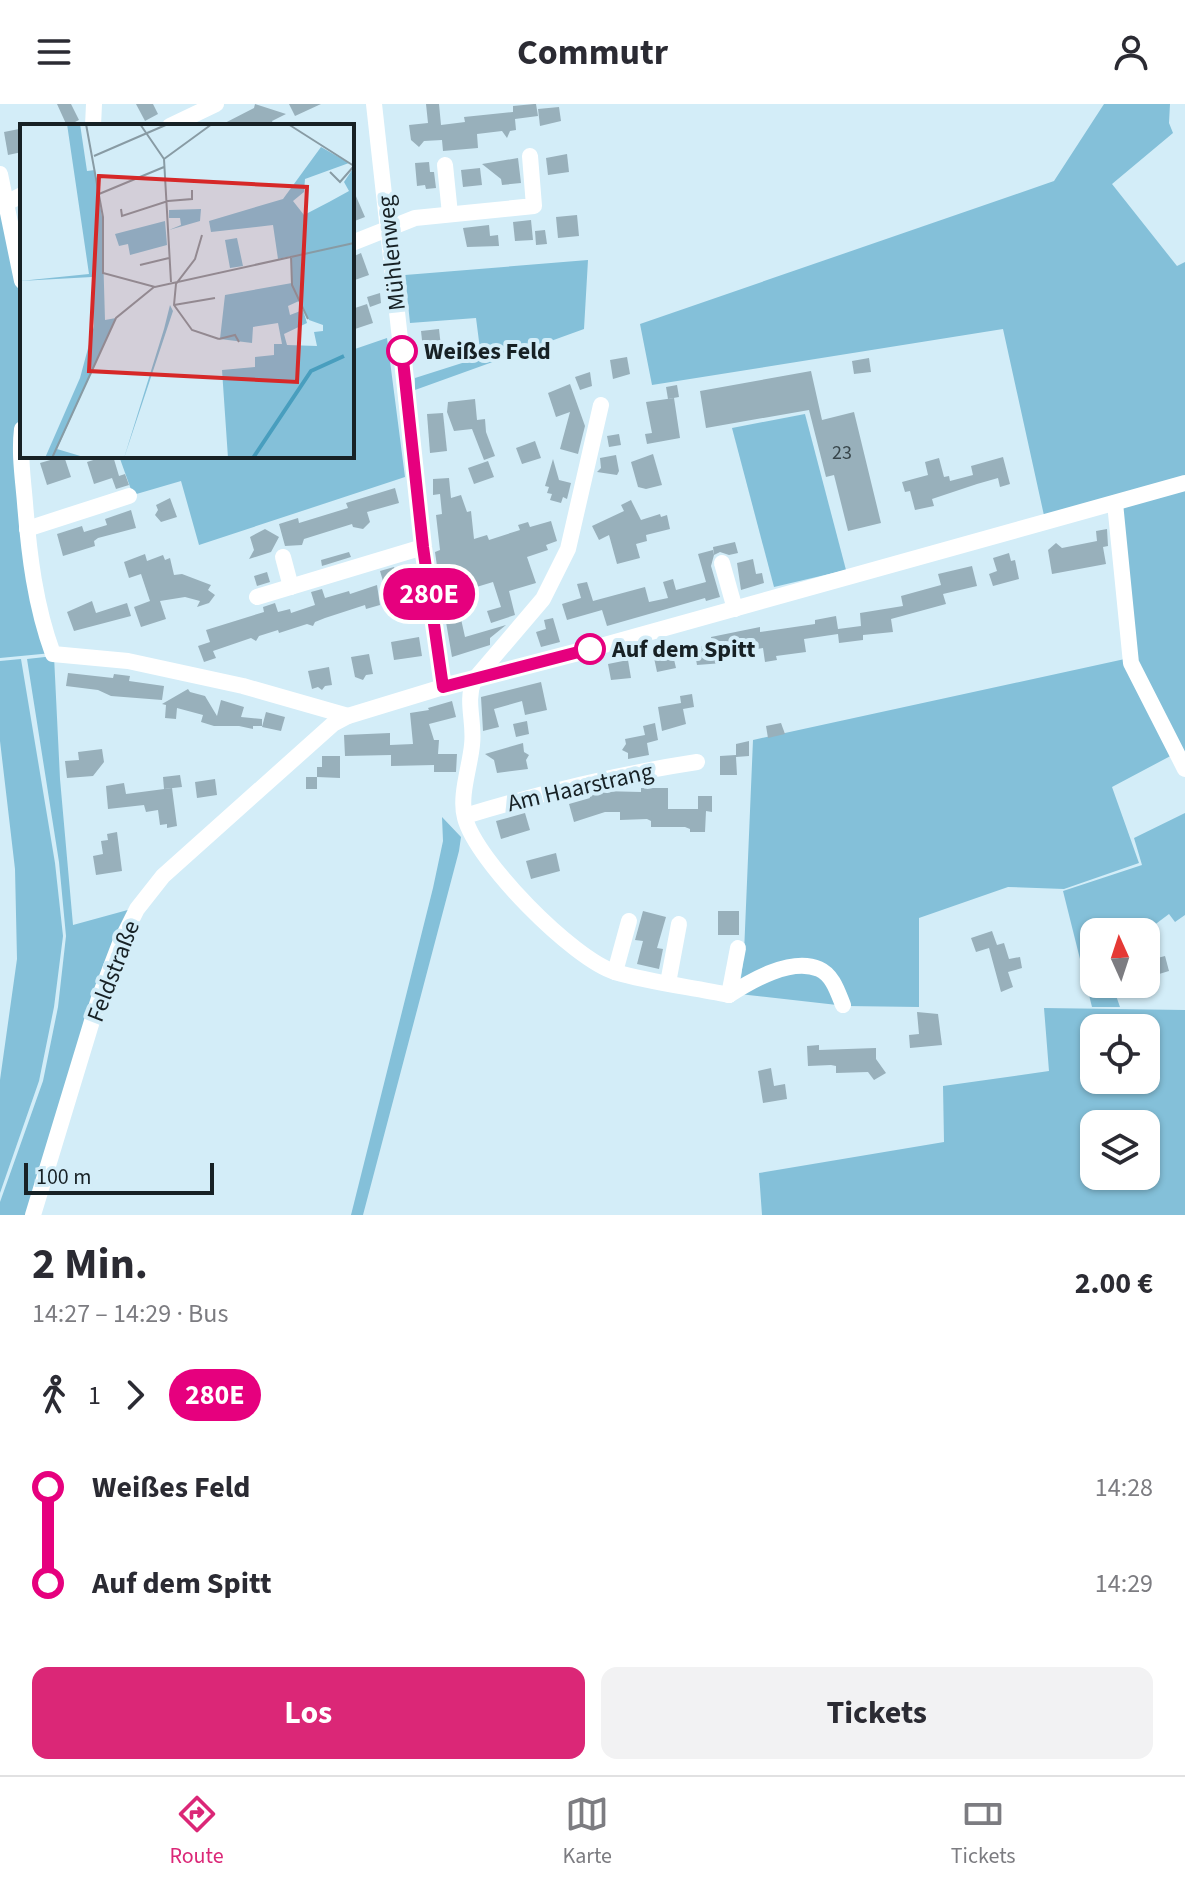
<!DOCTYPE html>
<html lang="de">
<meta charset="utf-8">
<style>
:root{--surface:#fff;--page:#f2f2f3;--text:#2b2b33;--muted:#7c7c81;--line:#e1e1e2;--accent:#db2777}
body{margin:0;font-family:"Source Sans 3",sans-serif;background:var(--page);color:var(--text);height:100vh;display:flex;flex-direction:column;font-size:30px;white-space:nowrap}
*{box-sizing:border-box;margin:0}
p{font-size:26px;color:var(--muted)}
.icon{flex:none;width:44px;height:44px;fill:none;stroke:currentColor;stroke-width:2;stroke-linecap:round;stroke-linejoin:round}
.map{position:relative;height:1111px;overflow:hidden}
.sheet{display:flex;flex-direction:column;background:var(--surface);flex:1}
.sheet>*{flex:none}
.badge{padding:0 16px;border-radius:26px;font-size:28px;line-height:52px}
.needle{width:52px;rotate:357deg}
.buttons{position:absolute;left:1080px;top:814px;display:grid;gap:16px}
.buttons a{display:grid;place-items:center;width:80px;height:80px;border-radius:16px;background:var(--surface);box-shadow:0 2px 6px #0004;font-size:40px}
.scale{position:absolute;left:24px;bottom:20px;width:190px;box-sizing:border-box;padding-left:8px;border:4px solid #172125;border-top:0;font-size:22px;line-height:28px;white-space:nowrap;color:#172125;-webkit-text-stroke:6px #d3edf8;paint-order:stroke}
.map>.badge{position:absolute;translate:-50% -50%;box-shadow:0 0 0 4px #fff}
.legs{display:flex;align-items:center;gap:12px;height:88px;padding:0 32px;font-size:26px}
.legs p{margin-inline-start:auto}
.head{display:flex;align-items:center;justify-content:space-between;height:136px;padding:0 32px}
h1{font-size:44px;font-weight:700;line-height:60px}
.cta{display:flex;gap:16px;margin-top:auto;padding:16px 32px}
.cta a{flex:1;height:92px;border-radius:16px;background:var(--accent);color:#fff;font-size:32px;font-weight:700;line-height:92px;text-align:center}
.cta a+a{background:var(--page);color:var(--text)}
ul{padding:0 32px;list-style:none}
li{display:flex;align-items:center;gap:28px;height:96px;font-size:30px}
li i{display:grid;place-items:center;width:12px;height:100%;margin:0 10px;background:currentColor}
li i::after{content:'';width:20px;height:20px;margin:-10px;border:6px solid;border-radius:50%;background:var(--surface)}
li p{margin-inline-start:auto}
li:first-child i{background:linear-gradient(#0000 50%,currentColor 0)}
li:last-child i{background:linear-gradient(currentColor 50%,#0000 0)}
header{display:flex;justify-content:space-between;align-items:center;height:104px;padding:0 32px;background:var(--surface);font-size:36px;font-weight:700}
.menu{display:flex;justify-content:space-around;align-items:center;height:112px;border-top:2px solid var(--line);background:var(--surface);font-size:22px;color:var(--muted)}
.menu a{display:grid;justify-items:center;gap:4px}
.menu .selected{color:var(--accent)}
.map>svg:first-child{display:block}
.green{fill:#84c0d9;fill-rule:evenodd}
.building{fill:#98b0bb}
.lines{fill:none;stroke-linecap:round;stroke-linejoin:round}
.minor{stroke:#fff;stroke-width:16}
.line-1-casing{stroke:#fff;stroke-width:18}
.line-1{stroke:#e6007e;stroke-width:12}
.stop-1-dot{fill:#fff;stroke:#e6007e;stroke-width:4}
.labels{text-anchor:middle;stroke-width:8;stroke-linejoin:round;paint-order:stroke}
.number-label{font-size:20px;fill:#37454a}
.street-label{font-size:24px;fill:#172125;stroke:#d3edf8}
.stop-label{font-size:24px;font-weight:bold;fill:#172125;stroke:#d3edf8;text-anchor:start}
.inset-river{fill:none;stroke:#499ebe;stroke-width:4}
.inset-road{fill:none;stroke:#889ba4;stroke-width:2}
.view{fill:#d62828;fill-opacity:0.15;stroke:#d62828;stroke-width:4}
.inset-edge{fill:none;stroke:#172125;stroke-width:4}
</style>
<header><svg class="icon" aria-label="menu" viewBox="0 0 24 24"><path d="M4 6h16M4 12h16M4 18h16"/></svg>Commutr<svg class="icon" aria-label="person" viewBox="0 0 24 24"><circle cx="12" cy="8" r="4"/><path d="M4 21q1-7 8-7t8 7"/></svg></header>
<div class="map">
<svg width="1185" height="1111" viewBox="0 0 1185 1111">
<rect width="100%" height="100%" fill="#d3edf8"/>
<g class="green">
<path d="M1104,0H1170L1169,19L1173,29L1112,80L1177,162L1185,158V376L1045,416L1003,225L652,281L640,220L1054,77Z"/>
<path d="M0,83L22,189V297L16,344L52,549L0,554Z"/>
<path d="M588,156L584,225L415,286V274L481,253L476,214L410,219L405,171Z"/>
<path d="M387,234L405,373L199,441L181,377L133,391L119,352H352V246Z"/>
<path d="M805,310L846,466L774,483L732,324Z"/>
<path d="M1185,383V660L1178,648L1112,683L1139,759L1064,785L1008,783L919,814V903L846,902L739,890L744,849L753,636L1134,553L1120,401Z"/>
<path d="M54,552L60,675L73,821L135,804L30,1111H0V1098L43,977L58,903L66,832L59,758L27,555Z"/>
<path d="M21,555L55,759L63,832L54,903L39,977L0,1089V976L17,855L15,765L0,637V557Z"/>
<path d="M1185,709V811L1175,818L1169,810L1153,822L1157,827L1146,830V828H1094V880H1112L1120,903H1092L1063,787L1142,761L1134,734Z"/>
<path d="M442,713L461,733L459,747L363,1111H351L433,784L443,737Z"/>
<path d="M1044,904L1185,906V1111H762L759,1069L944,1038L943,982L1049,967ZM1094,924H1146V976H1094ZM1094,1020H1146V1072H1094Z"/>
</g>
<g class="building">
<path d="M57,0H71L79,16L67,22Z"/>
<path d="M136,0H153L158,10L145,17Z"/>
<path d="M255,0L286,10L272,17L274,22H219L254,4Z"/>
<path d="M289,0H321L295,12Z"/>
<path d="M426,0H439L441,21L465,18L464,13L513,8V2L534,0H536L538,12L515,15L516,26L510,27L507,34L502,27L477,30L478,44L443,47L442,36L424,37L419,43L411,36L409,21L428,19Z"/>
<path d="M559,3L561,17L540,22L538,5Z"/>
<path d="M19,25L22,48L8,51L4,28Z"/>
<path d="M567,50L569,68L548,71L546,54Z"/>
<path d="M518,54L521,79L502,81L501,75L482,60Z"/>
<path d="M429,58L430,68H434L436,84L426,85L425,81L417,82L415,59Z"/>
<path d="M480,64L482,81L463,83L461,66Z"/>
<path d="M352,83L365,113L352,118Z"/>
<path d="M577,111L579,132L558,134L556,113Z"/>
<path d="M531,116L533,136L515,137L513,118Z"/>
<path d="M489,121L490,132L498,131L499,142L467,143L463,124Z"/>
<path d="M545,126L547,140L536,141L535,127Z"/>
<path d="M361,149L369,171L352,177V153Z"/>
<path d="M380,189L381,199L370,203L367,193Z"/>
<path d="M367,200L373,219L352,226V205Z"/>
<path d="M439,225L442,252L424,254L421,227Z"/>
<path d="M627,253L630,270L613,275L610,256Z"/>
<path d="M869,254L871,268L854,270L852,257Z"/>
<path d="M811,267L822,316L854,308L881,419L848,427L834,371L826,373L809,306L706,324L700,287Z"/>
<path d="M590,268L592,282L580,286L575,273Z"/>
<path d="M570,280L585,322L578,350L560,345L570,308L556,313L548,289Z"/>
<path d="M677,281L679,293L668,295L666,283Z"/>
<path d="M674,294L680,334L647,340L645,330L652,329L646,298Z"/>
<path d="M475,295L477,316L485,315L486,328L495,352L484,356L472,325L454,327L447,308L448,298Z"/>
<path d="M443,309L447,347L430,349L427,310Z"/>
<path d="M619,330L621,341L609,343L607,332Z"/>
<path d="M535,337L541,354L522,360L516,344Z"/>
<path d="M653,350L662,381L646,385L638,383L631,358Z"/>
<path d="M616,351L619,367L617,371L597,368L601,364L600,354Z"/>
<path d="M64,352L71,373L47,381L40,359Z"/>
<path d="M106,352H113L119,372L125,370L129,381L116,385L112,374L94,380L87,358Z"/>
<path d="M1003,353L1010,380L1000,383L998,374L977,380L932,395L934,402L915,406L910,387L905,388L902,378L928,371L925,358L939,354L944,373L949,372L950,377L973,371L971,362Z"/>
<path d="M553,355L559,376L571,379L567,395L563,393L561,399L550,396L552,390L547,389L549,383L545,382Z"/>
<path d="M488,357L494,373L474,380L468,364Z"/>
<path d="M449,374L451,394L461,391L467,408L471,407L474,435L487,431L489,436L520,426L518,421L528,418L530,423L551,417L557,437L546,441L548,446L527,453L536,479L509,487L515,511L491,519L487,507L501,503L493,478L460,488L453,466L438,469L435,448L440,446L436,411L442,410L440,390L433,391V375Z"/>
<path d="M395,384L399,399L367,408L370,418L363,425L353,423L352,420L304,435L302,441L285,442L279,420L298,414L299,419L348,404L346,399Z"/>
<path d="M170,394L177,413L161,418L155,411L158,406L156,401Z"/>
<path d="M631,396L641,416L660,410L661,413L667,411L670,425L646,431L647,437L636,440L640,454L617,460L609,431L599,436L592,422L624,407L621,401Z"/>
<path d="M131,406L136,424L98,434L94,437L95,442L63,452L57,430L82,422L84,428L107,421L105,415Z"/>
<path d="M265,425L279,433L271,448L249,455L254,446L250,433Z"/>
<path d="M1107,425L1108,442L1103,443L1106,460L1052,470L1048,446L1056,439L1062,444L1097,437L1096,427Z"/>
<path d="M735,438L738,449L729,451L720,448L714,451L713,443Z"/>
<path d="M713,446L714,451L711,462L720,493L706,497L705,494L607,522L602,506L567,516L562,500L581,494L577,480L587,478L593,497L645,483L649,498L668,494L663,478L673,475L676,486L706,478L698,450Z"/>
<path d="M349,448L351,453L322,462L321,456Z"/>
<path d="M1009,449L1011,457L1015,456L1019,475L993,482L989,470L997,467L993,454Z"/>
<path d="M145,450L147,457L163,451L165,456L170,454L174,471L182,470L211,481L208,486L215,491L209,499L197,503L200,497L185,493L160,497L166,515L141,523L134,503L150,497L141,470L129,474L124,458Z"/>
<path d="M753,455L756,470L762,469L764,479L741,486L737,459Z"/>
<path d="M972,462L977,482L943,490L946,500L891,515L893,528L863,531V536L839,539L838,530L804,535L806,548L776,552L777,556L765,558L763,544L721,551L723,559L697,561L694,544L712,540L711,533L760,523V528L815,520V516L836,512L838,525L861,522L860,509L903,502L901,492L941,481L938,470Z"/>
<path d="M394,463L401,482L386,487L380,467Z"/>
<path d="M267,468L270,478L257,482L254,472Z"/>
<path d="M377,481L380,501L366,505L365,501L325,514L315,518L313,522L307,520L279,529L278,526L259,532L256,537L251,534L213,547L216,554L204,558L198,542L210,538L206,526L264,508L263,503L275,499L278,508L290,505L291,509L315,501L311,488L322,485L325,494L349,487L350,490Z"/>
<path d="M458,487L462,505L459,506L465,533L506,521L490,534V541L452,553L441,489Z"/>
<path d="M92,497L96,509L127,499L131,512L74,527L67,508Z"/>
<path d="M553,514L560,538L541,543L536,528L546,525L544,516Z"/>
<path d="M419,533L422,552L394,556L391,538Z"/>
<path d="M683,541L685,552L674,554L672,547L676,564L657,568L653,549Z"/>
<path d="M369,550L373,570L366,571L363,576L355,573L351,553Z"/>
<path d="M628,556L631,574L611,576L608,560Z"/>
<path d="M329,563L332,581L325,582L322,586L318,583L312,585L308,567Z"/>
<path d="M68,569L113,574L114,570L130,572L129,577L164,582L162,596L111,592L98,586L66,582Z"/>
<path d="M541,578L547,606L525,611L522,597L494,605L499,623L483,627L481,593Z"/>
<path d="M188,585L190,588L205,592L217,612L221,596L244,603L241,613L262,615V622H253V625L239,622H214L201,618L203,611L177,604L176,615L165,614L166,601L162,600Z"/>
<path d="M692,590L694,603L683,605L686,620L662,627L658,603L681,599L680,592Z"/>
<path d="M452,597L456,613L429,620L434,636H439L438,650H457L456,668H434V661L391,662V651L345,652L344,631L390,629V641L413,640L410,609L429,606L428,604Z"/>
<path d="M266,608L285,613L281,627L262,623Z"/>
<path d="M527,617L529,630L516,633L513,620Z"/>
<path d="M655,619L658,636L647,639L649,651L628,655V649L622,646L626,640L625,635L645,631L643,622Z"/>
<path d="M781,619L785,630L768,634L766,622Z"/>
<path d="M749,637V652L736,653L737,671H720V652L736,651V640Z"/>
<path d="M523,639L524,648L529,651L526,656L528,665L497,669L494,656L485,650Z"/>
<path d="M102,645L104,658L93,672L67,674L65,657L79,656L78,648Z"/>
<path d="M322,652H340V674L317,673V685H306V673H317V663H322Z"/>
<path d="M180,671L182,683L164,685L163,673Z"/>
<path d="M215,675L217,691L197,694L195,678Z"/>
<path d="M124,679L126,690L172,684L177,722L167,724V720L160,721L158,706L146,708L144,701L108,705L106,682Z"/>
<path d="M641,684H668V705H698V692H712V708L706,707L705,728H690V725L685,723H651V717L647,715L620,716V708H605L574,718L569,700L590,694L589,690L601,687L641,688Z"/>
<path d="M525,709L530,726L501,735L496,717Z"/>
<path d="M117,728L122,767L96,771L93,752L103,750L101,737L108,736L107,730Z"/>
<path d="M556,749L560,767L531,775L526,757Z"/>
<path d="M643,807L666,813L657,844L663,845L659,865L637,860L643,837L635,836Z"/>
<rect x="718" y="807" width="21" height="24"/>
<path d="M992,827L997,841L1004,839L1009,855L1020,853L1022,864L1008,868L1013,883L1001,888L989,844L976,848L971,834Z"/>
<path d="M1165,852L1169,867L1146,874V857Z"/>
<path d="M917,908L938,910L942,941L910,944L909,931L919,930Z"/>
<path d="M819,941V946L876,944V955L886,969L874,976L868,968L836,969V962L831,961L808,962L807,942Z"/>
<path d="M771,964L774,982L785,980L787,995L763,999L758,967Z"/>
</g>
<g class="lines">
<g class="minor">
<path d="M374,0L423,443L443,583"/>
<path d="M93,22L94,0"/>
<path d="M170,22L216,0"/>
<path d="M445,61L450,110"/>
<path d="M0,70L22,177"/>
<path d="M6,99L22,91"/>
<path d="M352,139L415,114L534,102L530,52"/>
<path d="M601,301L568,445L543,495L474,576C465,598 475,618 472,641C470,663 459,692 465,714C476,757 573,855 615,868C652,879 692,883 729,891"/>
<path d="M22,325C19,350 23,374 25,399C29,450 35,501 53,550L128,557L243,582L348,612"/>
<path d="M1115,399L1131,559L1185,665"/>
<path d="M27,425L129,392"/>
<path d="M283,453L291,483"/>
<path d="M722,459L735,505"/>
<path d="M257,493L423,443"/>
<path d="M465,712C541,689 618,670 697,658"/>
<path d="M615,868L629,817"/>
<path d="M668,879L679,820"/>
<path d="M729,891C751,877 791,853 819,865C833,871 838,889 843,901"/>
<path d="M729,891L738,844"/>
<path d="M33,1111L99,894L120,839L137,805L163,772L333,620L348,612L443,583L590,545L1185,379"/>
</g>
</g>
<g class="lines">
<g class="line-1-casing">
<path id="line-1" d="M402,247L423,443L443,583L590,545"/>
</g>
<use href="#line-1" class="line-1"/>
</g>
<g class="stop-1-dot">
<circle cx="402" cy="247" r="14"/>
<circle cx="590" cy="545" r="14"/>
</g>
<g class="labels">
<g class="number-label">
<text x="842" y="355">23</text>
</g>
<g class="street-label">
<text transform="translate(391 149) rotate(-96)" y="8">Mühlenweg</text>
<text transform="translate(580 683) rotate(-13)" y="8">Am Haarstrang</text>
<text transform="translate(113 867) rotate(-69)" y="8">Feldstraße</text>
</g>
<g class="stop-label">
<text x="424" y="255">Weißes Feld</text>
<text x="612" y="553">Auf dem Spitt</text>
</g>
</g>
<g transform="translate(20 20)">
<rect width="334" height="334" fill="#d3edf8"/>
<path d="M47,0H60L67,47L75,46L82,93L85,196L96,194L37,325L67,334H25L60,254L74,202L72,153L0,157L69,150ZM301,23L329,39L285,55L284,68L273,77L284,91L309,78L329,67L324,58L334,43V334H208L202,246L235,243V233L254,231V220H262L258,199L233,203L232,219L200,215L205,171L272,159V132L258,135L253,101L191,108L189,97L263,75ZM279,177L289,196L303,201V207L294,208L297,222L267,221L264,210L287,199L283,186L270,191L268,182ZM181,85L180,97L149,106L161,101L160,94H149V86ZM145,97L147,121L110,131L108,120L99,122L95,110ZM217,114L223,142L210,144L205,116ZM150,181L153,187L104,334L144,205Z" fill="#84c0d9" fill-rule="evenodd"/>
<path class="inset-river" d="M233,334L291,247L324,232"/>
<path class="inset-road" d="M66,0L83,93V149L135,163L334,119M120,0L144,35M268,0L334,42M74,32L148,0M144,35L151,158M144,35L192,0M310,48L320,58L334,42M79,70L144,43M101,85L102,92L148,77L172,75V66M182,111L175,135L156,160L154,181L172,206L199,215M271,132L272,161L288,195M120,141L149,134M154,181L195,174M199,215L215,211L219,218M32,334L96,194L134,163"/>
<path class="view" d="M79,52L287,63L277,258L69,247Z"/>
<rect width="334" height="334" class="inset-edge"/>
</g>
</svg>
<div class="buttons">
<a><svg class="needle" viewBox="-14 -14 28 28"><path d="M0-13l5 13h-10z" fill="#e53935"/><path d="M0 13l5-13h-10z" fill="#7c7c81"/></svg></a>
<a><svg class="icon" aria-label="locate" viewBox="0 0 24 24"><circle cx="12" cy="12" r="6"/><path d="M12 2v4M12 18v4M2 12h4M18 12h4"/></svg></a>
<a><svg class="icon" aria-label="layers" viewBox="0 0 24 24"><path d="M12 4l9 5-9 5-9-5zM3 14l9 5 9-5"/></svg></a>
</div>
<div class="scale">100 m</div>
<b class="badge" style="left:429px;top:490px;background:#e6007e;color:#fff">280E</b>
</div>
<section class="sheet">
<div class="head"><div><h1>2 Min.</h1><p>14:27 – 14:29 · Bus</p></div><b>2.00 €</b></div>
<div class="legs"><svg class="icon" aria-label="walk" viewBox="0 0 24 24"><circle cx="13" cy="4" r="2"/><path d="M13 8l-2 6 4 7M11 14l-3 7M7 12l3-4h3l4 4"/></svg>1<svg class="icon" aria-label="forward" viewBox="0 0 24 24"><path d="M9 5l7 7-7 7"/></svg><b class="badge" style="background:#e6007e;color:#fff">280E</b></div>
<ul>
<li><i style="color:#e6007e"></i><b>Weißes Feld</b><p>14:28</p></li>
<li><i style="color:#e6007e"></i><b>Auf dem Spitt</b><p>14:29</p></li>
</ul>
<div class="cta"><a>Los</a><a>Tickets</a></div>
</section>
<nav class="menu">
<a class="selected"><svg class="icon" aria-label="directions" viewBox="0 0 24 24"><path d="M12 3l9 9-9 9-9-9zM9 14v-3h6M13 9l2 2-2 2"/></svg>Route</a>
<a><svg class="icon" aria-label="map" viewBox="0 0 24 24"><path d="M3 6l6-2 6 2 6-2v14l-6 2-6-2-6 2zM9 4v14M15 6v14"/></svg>Karte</a>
<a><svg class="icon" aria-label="tickets" viewBox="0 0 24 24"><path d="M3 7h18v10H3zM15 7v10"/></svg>Tickets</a>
</nav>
